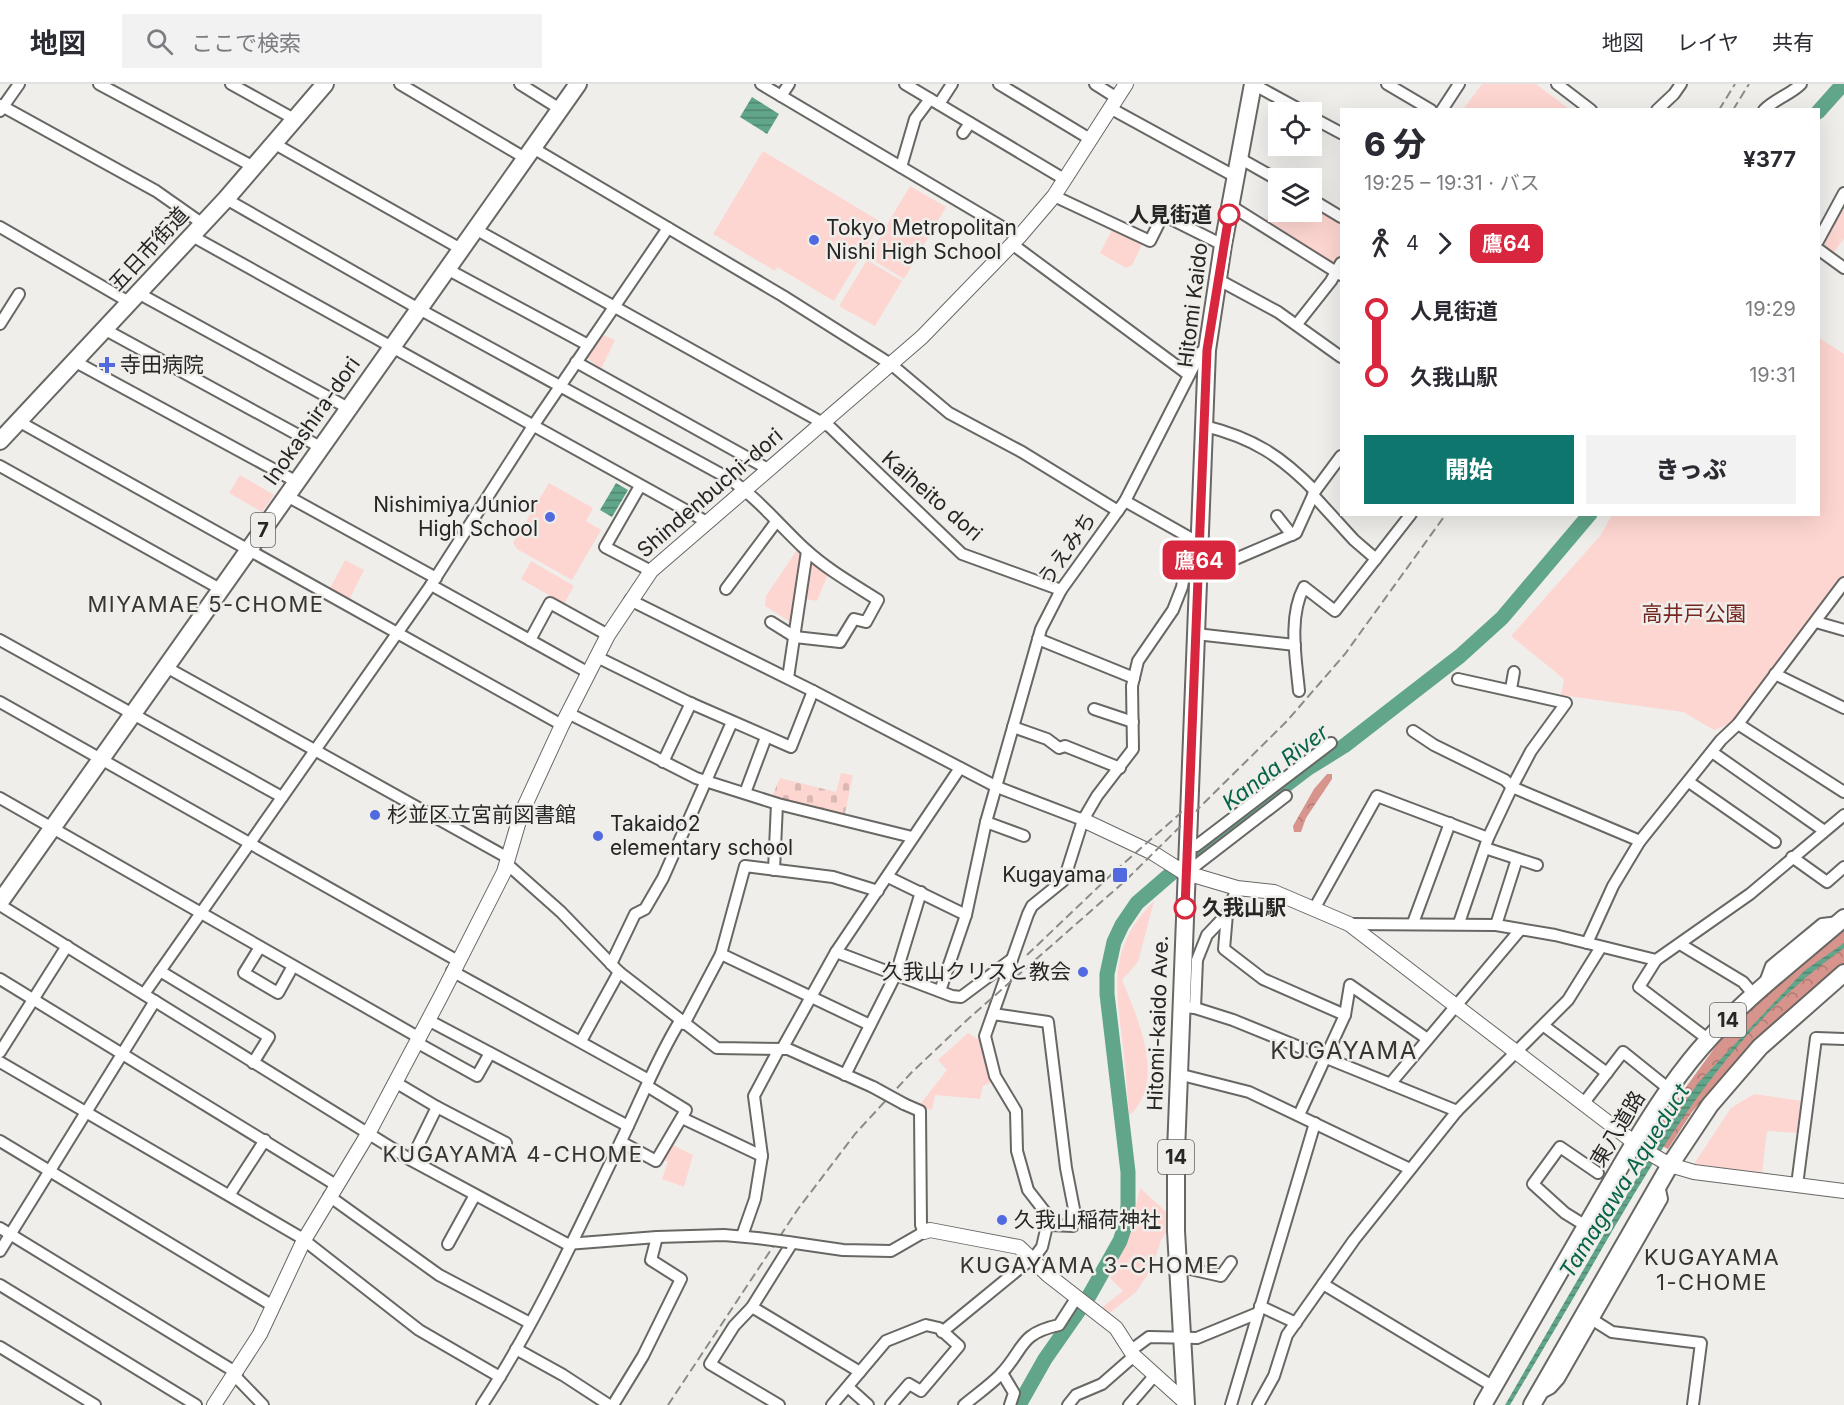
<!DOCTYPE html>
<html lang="ja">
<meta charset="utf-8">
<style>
:root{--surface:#fff;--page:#f2f2f3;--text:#2b2b33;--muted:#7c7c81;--line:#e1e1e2;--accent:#0f766e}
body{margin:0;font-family:Inter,"Noto Sans JP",sans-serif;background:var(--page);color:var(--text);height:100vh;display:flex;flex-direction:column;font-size:22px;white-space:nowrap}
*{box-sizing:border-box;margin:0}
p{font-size:20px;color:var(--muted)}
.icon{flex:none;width:33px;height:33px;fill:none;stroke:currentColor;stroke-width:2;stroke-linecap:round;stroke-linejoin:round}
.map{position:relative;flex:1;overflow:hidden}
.sheet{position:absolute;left:1340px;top:24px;width:480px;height:408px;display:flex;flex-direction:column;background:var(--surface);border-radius:0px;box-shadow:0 6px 24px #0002}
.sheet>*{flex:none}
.badge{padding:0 12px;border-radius:9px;font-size:21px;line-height:39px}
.fabs{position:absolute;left:1268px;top:18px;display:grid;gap:12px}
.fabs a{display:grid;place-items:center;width:54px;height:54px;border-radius:0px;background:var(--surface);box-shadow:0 6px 24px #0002;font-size:30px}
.map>.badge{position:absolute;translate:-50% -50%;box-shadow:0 0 0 3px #fff}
.legs{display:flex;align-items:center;gap:9px;height:66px;padding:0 24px;font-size:20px}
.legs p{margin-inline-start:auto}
.headline{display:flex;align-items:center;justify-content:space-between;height:102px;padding:0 24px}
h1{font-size:33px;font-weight:800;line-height:45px}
.primary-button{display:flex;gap:12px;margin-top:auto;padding:12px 24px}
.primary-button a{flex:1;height:69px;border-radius:0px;background:var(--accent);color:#fff;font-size:24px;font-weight:800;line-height:69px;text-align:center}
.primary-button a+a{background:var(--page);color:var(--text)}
ul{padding:0 24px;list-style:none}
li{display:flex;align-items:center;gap:21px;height:66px;font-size:22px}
li i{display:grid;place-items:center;width:9px;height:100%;margin:0 8px;background:currentColor}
li i::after{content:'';width:15px;height:15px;margin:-8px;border:4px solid;border-radius:50%;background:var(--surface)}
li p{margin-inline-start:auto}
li:first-child i{background:linear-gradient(#0000 50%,currentColor 0)}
li:last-child i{background:linear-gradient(currentColor 50%,#0000 0)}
header{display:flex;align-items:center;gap:36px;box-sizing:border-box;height:84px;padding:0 30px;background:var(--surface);border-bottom:2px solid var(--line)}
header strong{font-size:28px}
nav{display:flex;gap:33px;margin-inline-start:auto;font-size:21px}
.search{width:420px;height:54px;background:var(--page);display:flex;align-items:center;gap:15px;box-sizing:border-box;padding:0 21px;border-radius:0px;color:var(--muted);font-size:22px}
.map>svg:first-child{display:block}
.green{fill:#fed6d1}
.forest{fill:url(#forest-crowns)}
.cemetery{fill:url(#cemetery-stones)}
.water{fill:url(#water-rules)}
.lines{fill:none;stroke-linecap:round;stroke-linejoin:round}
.river{stroke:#61a58a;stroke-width:15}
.minor-casing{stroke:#686764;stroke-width:14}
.tertiary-casing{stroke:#686764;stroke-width:16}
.primary-casing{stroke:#686764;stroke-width:20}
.minor{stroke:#fff;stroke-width:10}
.tertiary{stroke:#fff;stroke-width:14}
.primary{stroke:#fff;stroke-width:16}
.rail{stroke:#8a8a87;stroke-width:2;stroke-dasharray:9 4.5;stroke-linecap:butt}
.minor-bridge-casing{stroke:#686764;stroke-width:14;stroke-linecap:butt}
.minor-bridge{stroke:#fff;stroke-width:10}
.line-1-casing{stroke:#fff;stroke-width:14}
.line-1{stroke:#d7263d;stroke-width:9}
.stop-1-dot{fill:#fff;stroke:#d7263d;stroke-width:3}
.poi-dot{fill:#516adf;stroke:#efeeeb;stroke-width:2}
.labels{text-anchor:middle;stroke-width:5;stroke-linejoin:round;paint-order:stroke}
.shield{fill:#efeeeb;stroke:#626260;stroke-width:1.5}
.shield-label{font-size:20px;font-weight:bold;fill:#262624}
.stop-label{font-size:21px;font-weight:bold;fill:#262624;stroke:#efeeeb;text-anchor:end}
.poi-label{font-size:21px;fill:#262624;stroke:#efeeeb;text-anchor:start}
.street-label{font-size:21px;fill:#262624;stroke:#efeeeb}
.park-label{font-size:21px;fill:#762722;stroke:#efeeeb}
.neighbourhood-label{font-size:22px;letter-spacing:1.5px;fill:#363532;stroke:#efeeeb}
.water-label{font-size:22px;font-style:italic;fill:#066348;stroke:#efeeeb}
.quarter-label{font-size:24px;letter-spacing:1.5px;fill:#363532;stroke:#efeeeb}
</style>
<header>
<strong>地図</strong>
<div class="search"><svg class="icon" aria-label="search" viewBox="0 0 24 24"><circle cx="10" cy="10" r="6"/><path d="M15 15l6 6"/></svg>ここで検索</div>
<nav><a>地図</a><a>レイヤ</a><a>共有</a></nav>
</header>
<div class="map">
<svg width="1844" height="1321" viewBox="0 0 1844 1321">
<defs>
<pattern id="forest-crowns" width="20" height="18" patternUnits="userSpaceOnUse" patternTransform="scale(1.5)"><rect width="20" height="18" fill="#d7948c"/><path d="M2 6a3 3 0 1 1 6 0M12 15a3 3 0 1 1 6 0" fill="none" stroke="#ae7972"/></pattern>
<pattern id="cemetery-stones" width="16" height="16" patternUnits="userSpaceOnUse" patternTransform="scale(1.5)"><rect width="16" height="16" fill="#fed6d1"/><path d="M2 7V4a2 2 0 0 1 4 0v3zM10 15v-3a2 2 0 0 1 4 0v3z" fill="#dab8b3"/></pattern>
<pattern id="water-rules" width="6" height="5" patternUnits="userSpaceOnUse" patternTransform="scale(1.5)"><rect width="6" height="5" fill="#61a58a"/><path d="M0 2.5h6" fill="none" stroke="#508671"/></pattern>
</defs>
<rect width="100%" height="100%" fill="#efeeeb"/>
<g class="green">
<path d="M1482,0H1536L1569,25H1466L1464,24Z"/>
<path d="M763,67L881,138L834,217L777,183L775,187L713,150Z"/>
<path d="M910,102L946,123L904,195L868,173Z"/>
<path d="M1278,115V128H1311V118L1341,136V174L1332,182L1264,139Z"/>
<path d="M1844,117V155L1834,168L1824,161Z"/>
<path d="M1113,144L1143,159L1132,181L1126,184L1100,169Z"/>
<path d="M867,176L902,197L875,242L839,222Z"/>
<path d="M603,251L615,256L601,285L587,274Z"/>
<path d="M1818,253L1844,270V495L1740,629L1728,641L1714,646L1683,628L1561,611L1564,595L1511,552L1600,452L1612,431L1818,430Z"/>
<path d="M240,391L274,411L262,428L229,409Z"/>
<path d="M549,399L593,424L586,437L601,446L572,496L517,465L513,459Z"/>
<path d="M797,466L801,469L792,539L765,522L766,512Z"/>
<path d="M345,476L364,486L348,518L328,508Z"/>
<path d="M531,477L574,502L564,520L521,495Z"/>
<path d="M814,479L828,490L817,517L806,515L812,480Z"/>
<path d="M1154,817L1138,878L1122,896C1138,935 1167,998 1129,1032C1127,1009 1126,986 1123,963C1116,903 1107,864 1154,817Z"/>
<path d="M968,949L984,959L994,997L983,1002L980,1015L935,1011L932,1026L918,1023L947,986L938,976Z"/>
<path d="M1754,1010L1803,1017L1799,1049L1767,1047L1762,1089L1694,1080L1731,1024Z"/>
<path d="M669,1059L693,1071L684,1103L662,1095L668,1078L660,1074Z"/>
<path d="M1140,1104L1164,1126L1169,1127V1144L1161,1156L1152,1184L1136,1208L1107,1231L1100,1225L1123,1207L1110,1194L1129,1154Z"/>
</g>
<g class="forest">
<path d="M1327,690H1332V695L1306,734L1301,748H1294L1293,742L1314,705Z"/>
<path d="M1844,845V882L1756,955L1692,1028L1668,1065L1648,1055L1721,955L1764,913Z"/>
</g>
<path class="cemetery" d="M841,689L853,691L844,734L771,715L780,694L836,708Z"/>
<g class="water">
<path d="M752,13L779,30L767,50L740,33Z"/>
<path d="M616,399L628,406L612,433L600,426Z"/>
<path d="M1844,859V864C1731,944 1664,1058 1596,1175C1568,1224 1539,1272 1510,1321H1505L1654,1064L1698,999L1804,887Z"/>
</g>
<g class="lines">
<g class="river">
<path d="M1818,28L1843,0"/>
<path d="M1019,1321L1045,1275L1089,1212L1120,1157L1124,1145L1128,1122V1088L1107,910V890L1114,858L1122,841L1137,819L1181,781L1307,685L1344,662L1460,572L1502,534L1590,430"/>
</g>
<g class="minor-casing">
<g id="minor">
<path d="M99,0L254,83"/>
<path d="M231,0L296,36"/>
<path d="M400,0L525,74"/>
<path d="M520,0L560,25"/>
<path d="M761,0L1019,153"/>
<path d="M905,0L1064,95"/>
<path d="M999,0L1090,55"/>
<path d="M1095,0L1117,14"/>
<path d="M1253,0L1304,28"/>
<path d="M1387,0L1431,26"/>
<path d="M1557,0L1591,26"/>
<path d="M781,12L789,0"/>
<path d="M939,20L952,0"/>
<path d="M0,21L156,107L203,140"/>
<path d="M1110,24L1236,93"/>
<path d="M1442,26L1459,0"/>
<path d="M1657,26L1674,10L1681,0"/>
<path d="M1764,26C1776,14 1790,11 1801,0"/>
<path d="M0,27L19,0"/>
<path d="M1311,33L1341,49"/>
<path d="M963,49L970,39"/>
<path d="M275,60L461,165"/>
<path d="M533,64L783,212L892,281L949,329L1022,368L1118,427"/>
<path d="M1241,75L1278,96"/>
<path d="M901,83L915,35L930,15"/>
<path d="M1054,112L1150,157L1163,131L1223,161"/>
<path d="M226,115L419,225L728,394C757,413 780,442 806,466C828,486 853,500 878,516L866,538L854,535L840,558L795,553L771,538"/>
<path d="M1311,115L1341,133"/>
<path d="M1231,122L1341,191"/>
<path d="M0,143L129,218"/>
<path d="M475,145L830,343L962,470L1061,506"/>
<path d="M192,152L707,438"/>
<path d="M1818,157L1844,109"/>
<path d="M1012,160L1189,291"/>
<path d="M1818,165L1844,184"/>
<path d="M447,185L588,261"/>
<path d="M1217,195L1278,228L1341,273"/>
<path d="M138,209L348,324"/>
<path d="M0,240L19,210"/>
<path d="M1297,240L1331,197L1341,179"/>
<path d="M104,245L322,364"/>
<path d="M74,277L297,398"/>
<path d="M576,278L768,385"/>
<path d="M18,337L562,641"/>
<path d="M1205,342C1253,354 1281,372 1315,407"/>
<path d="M0,382L222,506"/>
<path d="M640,402L605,463L651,487"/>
<path d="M1313,411L1354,456L1376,475"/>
<path d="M287,412L436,494"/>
<path d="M1125,417L1194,456"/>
<path d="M1277,432L1292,451"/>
<path d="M1200,468L1226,479L1296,449L1315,407L1341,372"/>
<path d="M431,501L589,589"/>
<path d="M726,505L776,438"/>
<path d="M630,516L813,607L997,703L1083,736"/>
<path d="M1816,538L1844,546"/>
<path d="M1196,550L1295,561"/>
<path d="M1038,555L1134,594"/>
<path d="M0,556L282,713"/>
<path d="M530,556L550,519L608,551"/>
<path d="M597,573L688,618L791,663L813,607"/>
<path d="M166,583L508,774"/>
<path d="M1775,590L1844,624"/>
<path d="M788,594L807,467"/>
<path d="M1511,605L1514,588"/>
<path d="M1299,607C1296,575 1288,533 1304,503L1335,527L1411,430"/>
<path d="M0,618L458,877"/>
<path d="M1094,625L1133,638"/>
<path d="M568,629L696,694L778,720L912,753"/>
<path d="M1738,640L1844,708"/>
<path d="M1013,643L1047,655L1059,664L1065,662L1120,684"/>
<path d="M1413,647L1434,661L1505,696L1512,703L1531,667L1566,619L1458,595"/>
<path d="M1712,668L1823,746"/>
<path d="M663,678L691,619"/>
<path d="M1689,698L1775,758"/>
<path d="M745,709L766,653"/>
<path d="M0,714L418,953"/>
<path d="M986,738L1024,752"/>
<path d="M1188,763L1196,762L1331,659"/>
<path d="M1485,764L1537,781"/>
<path d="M1792,773L1827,798L1844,783"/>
<path d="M507,780L561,828L619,888L717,964L788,965L873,1003"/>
<path d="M774,786L777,720"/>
<path d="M1186,789L1286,712"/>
<path d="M888,793L966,831"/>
<path d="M1237,804L1227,830L1224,865L1263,895L1345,931"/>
<path d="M0,821L411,1076L567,1160L657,1153L724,1151L757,1154"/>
<path d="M1314,825L1377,712L1488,754"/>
<path d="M1413,839L1450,739"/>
<path d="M1459,839L1488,754L1512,703L1640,757"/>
<path d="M1349,840L1496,841L1555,851L1656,876L1750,810L1844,731"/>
<path d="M1496,841L1517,775"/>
<path d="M1587,859L1613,802L1640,757L1721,656L1738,640L1844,499"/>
<path d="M1680,860L1743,898L1754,911"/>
<path d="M260,863L244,889L278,909L293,882"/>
<path d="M836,868L952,912L961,913L1012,875"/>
<path d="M721,870L870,941"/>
<path d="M1656,876L1639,903L1709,956"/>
<path d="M611,880L635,830L645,825L663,794L732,638"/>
<path d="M160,887L269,953L253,979"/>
<path d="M452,887L649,996"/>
<path d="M0,895L336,1101"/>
<path d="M1764,901L1771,882L1822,840L1839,838"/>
<path d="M940,907L966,831L986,738L1041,545L1061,506L1125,417L1201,268L1207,266"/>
<path d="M144,910L431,501L533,342L668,144"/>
<path d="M1182,923L1195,924L1233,936L1457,1027"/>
<path d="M1195,924L1197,876L1207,851L1227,830"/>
<path d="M993,930L1048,938L1066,1084L1074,1125L1073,1142L1049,1141"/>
<path d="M428,936L628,1042"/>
<path d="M684,940L721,870L745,782L833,793L878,807"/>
<path d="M1544,942L1607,989"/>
<path d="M581,957L619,888"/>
<path d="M416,958L477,992L490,969"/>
<path d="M782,965L836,868L960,684"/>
<path d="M0,968L67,862"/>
<path d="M0,978L300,1153L419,1246L500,1293"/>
<path d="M1178,990L1249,1008L1410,1085"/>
<path d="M845,991L896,890L921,808"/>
<path d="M395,998L437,1023L411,1076"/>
<path d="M1390,1000L1520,846"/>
<path d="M1583,1020L1623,968L1669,1005"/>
<path d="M437,1023L506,1059"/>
<path d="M1299,1031L1345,931L1350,901L1426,954"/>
<path d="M682,1034L762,1072"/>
<path d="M0,1057L273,1222"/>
<path d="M621,1058L656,1077L686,1026L647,1002"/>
<path d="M1797,1101L1816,954L1844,955"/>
<path d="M230,1110L265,1056"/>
<path d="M329,1112L439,1191L530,1239"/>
<path d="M1586,1142L1565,1129L1533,1100L1560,1063L1598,1089"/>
<path d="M0,1144L237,1289"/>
<path d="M742,1152L755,1115L762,1072L754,1012L779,965"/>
<path d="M788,1158L843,1166L891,1167L924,1148L921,1141L920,1027L904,1020"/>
<path d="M448,1160L475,1111"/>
<path d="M0,1167L155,917"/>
<path d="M1177,1182L1221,1192L1231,1178"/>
<path d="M1323,1200L1489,1300H1495"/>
<path d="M0,1201L196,1321"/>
<path d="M1260,1222L1296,1239"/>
<path d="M752,1223L860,1288"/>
<path d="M1593,1236L1612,1248L1701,1259L1693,1321"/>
<path d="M942,1248L1036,1171L1042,1163L1049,1133L1028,1106L1017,1067L1016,1027L995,992L985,952L1028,830L1032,822L1064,796L1083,736L1097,712L1133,665L1132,602L1138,577L1173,526L1182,503L1188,469L1198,453"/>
<path d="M0,1263L95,1321"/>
<path d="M516,1265L563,1291L609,1321"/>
<path d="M1130,1267L1149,1253L1197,1254L1258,1229"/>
<path d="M1002,1289L1014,1309L1010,1321"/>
<path d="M235,1292L263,1321"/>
<path d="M848,1303L868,1321"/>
<path d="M1538,1311L1551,1304L1559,1295L1662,1115L1659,1101"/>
<path d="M482,1321C536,1239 577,1148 620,1059C640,1018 656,976 680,937"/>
<path d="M613,1321L643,1272L681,1195L651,1176L657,1153"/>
<path d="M779,1321L710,1280L734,1242L752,1223L792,1159"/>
<path d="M832,1321L886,1257L926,1241L939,1244L959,1262L921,1307L909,1300L891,1321"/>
<path d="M964,1321C976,1311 989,1302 1000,1291C1025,1265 1018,1250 1059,1241L1077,1213"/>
<path d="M1068,1321L1076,1311L1102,1300L1134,1272"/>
<path d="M1129,1321L1155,1291"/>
<path d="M1231,1321L1315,1039"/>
<path d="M1258,1321L1274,1292L1287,1251L1354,1156L1457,1027L1568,916L1601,863"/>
</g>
</g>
<g class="tertiary-casing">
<g id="tertiary">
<path d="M1083,736L1153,769L1183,788L1237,804L1274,808L1349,840L1644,1066L1670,1081L1694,1088L1844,1107"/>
<path d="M924,1148L930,1146L1019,1163L1048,1191L1116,1244L1134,1272L1185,1318"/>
<path d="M214,1321L260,1250L304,1156L368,1050L441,912L504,788L521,730L562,641L608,551L651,487L922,253L1019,153L1054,112L1126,0"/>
</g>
</g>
<g class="primary-casing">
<g id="primary">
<path d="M0,357L226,115L325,0"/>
<path d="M0,818L578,0"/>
<path d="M1186,1321L1176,1147V1068L1207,266L1223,161L1253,0"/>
<path d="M1483,1321C1521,1255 1559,1189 1597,1123C1626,1073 1654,1022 1690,977C1734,922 1791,880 1844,834"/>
<path d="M1532,1321L1670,1081L1710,1021L1760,963L1844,889"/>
</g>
</g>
<use href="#minor" class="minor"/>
<use href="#tertiary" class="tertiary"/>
<use href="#primary" class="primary"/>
<g class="rail">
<path d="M1719,26L1735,0"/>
<path d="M1733,26L1749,0"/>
<path d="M1027,871L1115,787L1192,719"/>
<path d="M668,1321L798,1125L855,1050L911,989L967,936L1125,797L1287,637L1345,570L1446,430"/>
</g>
<g class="minor-bridge-casing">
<g id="minor-bridge">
<path d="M873,1003L904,1020"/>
<path d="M757,1154L788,1158"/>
</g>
</g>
<use href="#minor-bridge" class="minor-bridge"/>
</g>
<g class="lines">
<g class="line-1-casing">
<path id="line-1" d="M1185,824L1207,266L1229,131"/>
</g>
<use href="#line-1" class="line-1"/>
</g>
<g class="stop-1-dot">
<circle cx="1229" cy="131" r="10"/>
<circle cx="1185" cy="824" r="10"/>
</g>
<g class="poi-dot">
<circle cx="814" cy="156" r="6"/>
<path d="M104 272h6v6h6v6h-6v6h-6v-6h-6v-6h6z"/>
<circle cx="550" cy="433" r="6"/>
<circle cx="375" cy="731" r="6"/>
<circle cx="598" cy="752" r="6"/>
<rect x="1112" y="783" width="16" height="16" rx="3"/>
<circle cx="1083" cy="888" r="6"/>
<circle cx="1002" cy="1136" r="6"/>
</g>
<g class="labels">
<g class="shield">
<rect x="251" y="429" width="24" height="34" rx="4.5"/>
<rect x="1710" y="919" width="36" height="34" rx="4.5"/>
<rect x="1158" y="1056" width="36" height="34" rx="4.5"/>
</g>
<g class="shield-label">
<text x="263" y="453">7</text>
<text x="1728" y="943">14</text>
<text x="1176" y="1080">14</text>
</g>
<g class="stop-label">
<text x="1212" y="138">人見街道</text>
<text x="1202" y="831" text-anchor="start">久我山駅</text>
</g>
<g class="poi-label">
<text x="826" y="151">Tokyo Metropolitan<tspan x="826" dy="24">Nishi High School</tspan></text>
<text x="120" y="288">寺田病院</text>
<text x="538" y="428" text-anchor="end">Nishimiya Junior<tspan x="538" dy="24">High School</tspan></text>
<text x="387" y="738">杉並区立宮前図書館</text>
<text x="610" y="747">Takaido2<tspan x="610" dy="24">elementary school</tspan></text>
<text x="1106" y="798" text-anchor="end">Kugayama</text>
<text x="1071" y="895" text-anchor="end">久我山クリスと教会</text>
<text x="1014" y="1143">久我山稲荷神社</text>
</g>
<g class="street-label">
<text transform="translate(149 165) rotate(-47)" y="7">五日市街道</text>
<text transform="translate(1193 221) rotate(-83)" y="7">Hitomi Kaido</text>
<text transform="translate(312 337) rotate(-55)" y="7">Inokashira-dori</text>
<text transform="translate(710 409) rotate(-41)" y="7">Shindenbuchi-dori</text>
<text transform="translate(932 412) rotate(41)" y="7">Kaiheito dori</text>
<text transform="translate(1067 465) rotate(-55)" y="7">うえみち</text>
<text transform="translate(1158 939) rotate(-88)" y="7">Hitomi-kaido Ave.</text>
<text transform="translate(1618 1045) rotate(-59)" y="7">東八道路</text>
</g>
<g class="park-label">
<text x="1694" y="537">高井戸公園</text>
</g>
<g class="neighbourhood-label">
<text x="206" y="528">MIYAMAE 5-CHOME</text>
<text x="513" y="1078">KUGAYAMA 4-CHOME</text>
<text x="1712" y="1181">KUGAYAMA<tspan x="1712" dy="25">1-CHOME</tspan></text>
<text x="1090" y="1189">KUGAYAMA 3-CHOME</text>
</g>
<g class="water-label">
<text transform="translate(1275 683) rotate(-37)" y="8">Kanda River</text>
<text transform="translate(1624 1097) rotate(-58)" y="8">Tamagawa Aqueduct</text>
</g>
<g class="quarter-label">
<text x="1344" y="975">KUGAYAMA</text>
</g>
</g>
</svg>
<div class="fabs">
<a><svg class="icon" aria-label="locate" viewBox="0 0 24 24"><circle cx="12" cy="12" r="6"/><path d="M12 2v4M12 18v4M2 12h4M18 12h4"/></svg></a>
<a><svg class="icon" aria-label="layers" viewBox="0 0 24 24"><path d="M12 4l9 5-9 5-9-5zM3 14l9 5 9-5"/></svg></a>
</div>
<b class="badge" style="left:1199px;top:476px;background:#d7263d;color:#fff">鷹64</b>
<section class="sheet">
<div class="headline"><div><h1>6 分</h1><p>19:25 – 19:31 · バス</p></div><b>¥377</b></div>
<div class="legs"><svg class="icon" aria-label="walk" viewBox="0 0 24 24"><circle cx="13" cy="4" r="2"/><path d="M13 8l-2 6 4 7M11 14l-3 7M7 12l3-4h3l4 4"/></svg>4<svg class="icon" aria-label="forward" viewBox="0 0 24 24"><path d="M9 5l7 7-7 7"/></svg><b class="badge" style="background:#d7263d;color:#fff">鷹64</b></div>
<ul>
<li><i style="color:#d7263d"></i><b>人見街道</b><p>19:29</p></li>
<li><i style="color:#d7263d"></i><b>久我山駅</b><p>19:31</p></li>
</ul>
<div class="primary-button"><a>開始</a><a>きっぷ</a></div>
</section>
</div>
